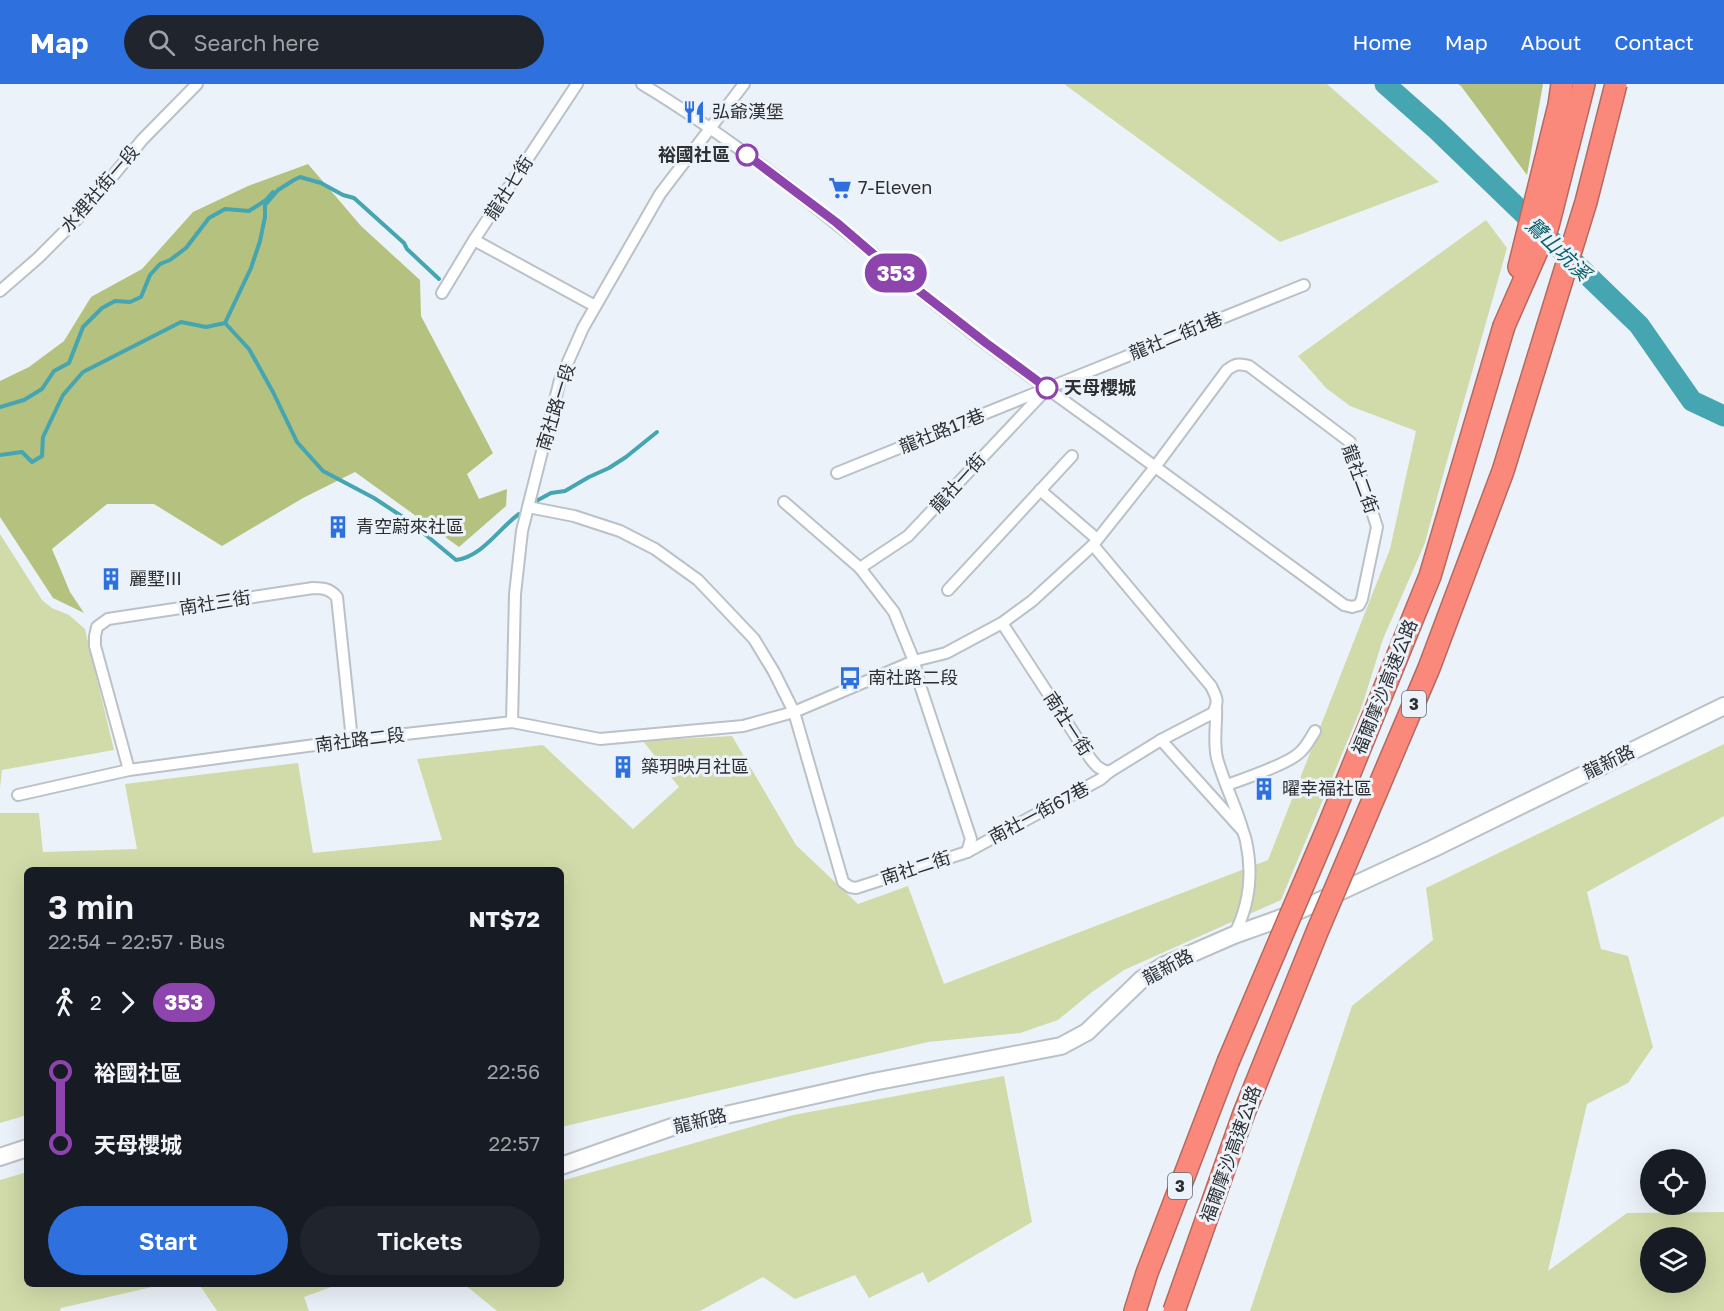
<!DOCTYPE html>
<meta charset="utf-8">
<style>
:root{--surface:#171b24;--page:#20242c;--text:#f1f3f6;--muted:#9ea1a6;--accent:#2e71de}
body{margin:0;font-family:"Golos Text","Noto Sans TC",sans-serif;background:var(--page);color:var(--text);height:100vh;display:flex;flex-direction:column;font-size:22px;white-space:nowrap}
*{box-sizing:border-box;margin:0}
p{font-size:20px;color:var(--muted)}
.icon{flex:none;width:33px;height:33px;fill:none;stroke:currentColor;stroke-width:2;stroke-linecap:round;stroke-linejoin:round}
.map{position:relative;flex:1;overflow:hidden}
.details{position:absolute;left:24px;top:783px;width:540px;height:420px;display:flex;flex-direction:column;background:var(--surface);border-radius:9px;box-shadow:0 6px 24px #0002}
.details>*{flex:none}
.badge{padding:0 12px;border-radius:20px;font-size:21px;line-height:39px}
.buttons{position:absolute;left:1640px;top:1065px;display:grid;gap:12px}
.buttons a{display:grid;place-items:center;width:66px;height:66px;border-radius:50%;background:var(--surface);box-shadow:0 6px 24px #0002;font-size:30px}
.map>.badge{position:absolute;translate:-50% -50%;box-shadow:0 0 0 3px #fff}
.legs{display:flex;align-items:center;gap:9px;height:66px;padding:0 24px;font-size:20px}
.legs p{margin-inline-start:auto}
.headline{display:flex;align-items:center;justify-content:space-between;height:102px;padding:0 24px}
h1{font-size:33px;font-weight:600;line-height:45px}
.button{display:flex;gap:12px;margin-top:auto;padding:12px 24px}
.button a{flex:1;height:69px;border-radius:36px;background:var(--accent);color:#fff;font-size:24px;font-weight:600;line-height:69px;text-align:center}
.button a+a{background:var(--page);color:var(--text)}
ul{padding:0 24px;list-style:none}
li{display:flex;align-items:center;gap:21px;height:72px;font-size:22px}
li i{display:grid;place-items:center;width:9px;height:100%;margin:0 8px;background:currentColor}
li i::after{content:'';width:15px;height:15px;margin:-8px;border:4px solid;border-radius:50%;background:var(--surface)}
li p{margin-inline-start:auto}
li:first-child i{background:linear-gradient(#0000 50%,currentColor 0)}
li:last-child i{background:linear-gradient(currentColor 50%,#0000 0)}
header{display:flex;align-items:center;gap:36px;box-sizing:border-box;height:84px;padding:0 30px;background:var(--accent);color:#fff}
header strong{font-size:28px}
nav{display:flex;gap:33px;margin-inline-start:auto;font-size:21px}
.search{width:420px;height:54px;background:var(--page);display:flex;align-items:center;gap:15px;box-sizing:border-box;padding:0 21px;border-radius:33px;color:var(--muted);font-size:22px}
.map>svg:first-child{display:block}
.green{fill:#d1dba9;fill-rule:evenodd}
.forest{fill:#b5c17e}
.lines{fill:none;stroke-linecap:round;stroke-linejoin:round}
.stream{stroke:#45a5b1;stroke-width:4}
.river{stroke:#45a5b1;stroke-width:21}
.street-casing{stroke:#bac1c7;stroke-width:14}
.secondary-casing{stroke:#bac1c7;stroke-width:20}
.highway-casing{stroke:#b36a61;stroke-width:24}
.street{stroke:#fff;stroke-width:10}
.secondary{stroke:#fff;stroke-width:16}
.highway{stroke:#fb897b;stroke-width:21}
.highway-bridge-casing{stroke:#b36a61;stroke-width:24;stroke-linecap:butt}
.highway-bridge{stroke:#fb897b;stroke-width:21}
.line-1-casing{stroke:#fff;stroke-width:14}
.line-1{stroke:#8e44ad;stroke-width:9}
.stop-1-dot{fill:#fff;stroke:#8e44ad;stroke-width:3}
.labels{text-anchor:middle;stroke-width:6;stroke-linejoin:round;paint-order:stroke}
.shield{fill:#ecf2f9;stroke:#666a6e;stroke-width:1.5}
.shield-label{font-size:16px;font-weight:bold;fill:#2d2f32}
.poi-label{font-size:18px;fill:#2d2f32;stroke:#ecf2f9;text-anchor:start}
.stop-label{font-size:18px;font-weight:bold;fill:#2d2f32;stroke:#ecf2f9;text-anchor:end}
.street-label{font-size:18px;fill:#2d2f32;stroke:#ecf2f9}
.water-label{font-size:20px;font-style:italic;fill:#095d66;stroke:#ecf2f9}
</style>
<header>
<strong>Map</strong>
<div class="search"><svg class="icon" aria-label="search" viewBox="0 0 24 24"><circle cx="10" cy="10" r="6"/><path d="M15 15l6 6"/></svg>Search here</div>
<nav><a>Home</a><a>Map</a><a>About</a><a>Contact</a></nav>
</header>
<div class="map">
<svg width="1724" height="1227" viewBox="0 0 1724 1227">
<rect width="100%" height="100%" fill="#ecf2f9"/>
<g class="green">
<path d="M1064,0H1327L1439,98L1280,158Z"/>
<path d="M1486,136L1507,164L1445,384L1425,459L1383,555L1362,622L1281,816L1124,886L1092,908L1058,936L1020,949L928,958L561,1043V786H27V1031L0,1039V729H39L43,768L137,765L125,700L298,679L313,769L442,756L417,675L543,661L633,745L679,703L643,657L732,652L796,761L858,820L908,802L944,900L1268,776L1390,465L1416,347L1350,322L1326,304L1298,272Z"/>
<path d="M0,450L42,516L52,524L69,531L85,545L114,666L2,686L0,704Z"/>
<path d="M1724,660V732L1587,808L1601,865L1628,872L1653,963L1628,999L1587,1020L1548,1187L1627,1129L1724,1128V1227H1250L1352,922L1433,856L1426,804ZM1650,1154H1695V1198H1650Z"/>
<path d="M1004,992L1032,1138L928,1199L923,1188L869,1214L855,1191L795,1215L763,1193L700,1227H497L464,1200H561V1097L793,1031Z"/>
<path d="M27,1088V1200H165L61,1224L60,1227H0V1096Z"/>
<path d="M199,1200H339L304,1213L309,1227H217Z"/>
</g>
<g class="forest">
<path d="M1458,0H1543L1527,91L1461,2Z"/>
<path d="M308,80L361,142L420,196L421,232L493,369L467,390L479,415L507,405L506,422L459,463L355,388L303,414L222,462L154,420H107L52,465L70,508L84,529L53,514L0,433V297L29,283L64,257L91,213L142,185L193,128L248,102Z"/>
</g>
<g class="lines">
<g class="stream">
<path d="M225,239L249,265L273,308L297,358L323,387L374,414L409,437L456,476C483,472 498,445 519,430"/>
<path d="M0,323L24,316L42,305L54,287L69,279L83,243L102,224L115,217L130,218L141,213L150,191L160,180L170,176L186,164L209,134L225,125L249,127L266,116L273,108"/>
<path d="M0,371L22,368L32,378L42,372L43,353L63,311L83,288L181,238L206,243L225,239L251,184L260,157L265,133V121L278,106L294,96L300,93L321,99L343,111L354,114L404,159L407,165L439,195"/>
<path d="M538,416L551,409L565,407L589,393L609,384L626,373L657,348"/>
</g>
<path class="river" d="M1385,0L1437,46L1639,241L1692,317L1724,332"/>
<g class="street-casing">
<g id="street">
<path d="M474,156L595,222"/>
<path d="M0,207L38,174L82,130L142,56L197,0"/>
<path d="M442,209L474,156L577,0"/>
<path d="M837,389L1304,201"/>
<path d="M1040,406L1097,455"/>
<path d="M528,423L574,432L620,447L655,465L698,496L754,555L774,588L794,628L843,798L850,803L856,804L967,768L971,755L919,598L914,577L894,528L860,484L784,418"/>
<path d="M860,484L908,452L1043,309"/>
<path d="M948,506L1072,372"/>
<path d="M1002,539L1090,674C1096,682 1100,686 1109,688L1161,656L1213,629C1219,617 1217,614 1211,602L1093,461"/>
<path d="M1216,623C1217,640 1213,657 1217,674C1223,697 1235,720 1242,744C1243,748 1245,752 1246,757C1253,789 1249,822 1234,851"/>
<path d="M512,638L515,510L522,447L560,296L583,244L660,110L744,0"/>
<path d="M1161,656L1241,745"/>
<path d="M129,686L95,562V552L97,543L108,535L313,504C324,504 330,505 337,513L352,656"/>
<path d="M1227,701C1244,695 1285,681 1298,670C1306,664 1310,655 1315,647"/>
<path d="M18,711L129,686L352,656L512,638L600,655L743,642L794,628L914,577L946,569L1002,539L1032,517L1093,461L1155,383L1227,286C1235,280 1239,279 1249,282L1350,358L1377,443L1362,515L1359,521L1352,523L1344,521C1264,462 1183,403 1102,344C1063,316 1024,288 985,259C872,172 765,74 642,0"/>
<path d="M967,768L1101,695L1109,688"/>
</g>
</g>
<g class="secondary-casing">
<g id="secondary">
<path d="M0,1073L27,1064"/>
<path d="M561,1082L672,1043L873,998L1061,962L1087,948L1142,895L1163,882L1234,851L1287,832L1432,765L1724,622"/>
</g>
</g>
<g class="highway-casing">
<g id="highway">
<path d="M1519,183L1559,21L1562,0"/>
<path d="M1504,242L1548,142L1584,0"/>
<path d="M1135,1227L1147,1189L1228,978"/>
</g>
</g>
<use href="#street" class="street"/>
<use href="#secondary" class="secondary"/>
<use href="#highway" class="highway"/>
<g class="highway-bridge-casing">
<g id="highway-bridge">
<path d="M1228,978L1328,743L1430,492L1504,242"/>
<path d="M1174,1227L1244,1029L1317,848L1429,584L1503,387L1586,118L1616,0"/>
</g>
</g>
<use href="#highway-bridge" class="highway-bridge"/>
</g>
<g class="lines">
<g class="line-1-casing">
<path id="line-1" d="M747,71L837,139L886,181L986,259L1047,304"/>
</g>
<use href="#line-1" class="line-1"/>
</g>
<defs>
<g id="restaurant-bare" transform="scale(1.8)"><path d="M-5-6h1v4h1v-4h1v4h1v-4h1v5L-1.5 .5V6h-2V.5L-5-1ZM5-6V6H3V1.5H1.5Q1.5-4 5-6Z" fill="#2e71de" stroke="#ecf2f9" stroke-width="2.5" paint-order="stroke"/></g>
<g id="supermarket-bare" transform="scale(1.8)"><path d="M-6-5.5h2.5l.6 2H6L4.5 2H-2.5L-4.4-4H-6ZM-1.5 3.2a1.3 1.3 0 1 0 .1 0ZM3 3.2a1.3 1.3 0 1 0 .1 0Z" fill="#2e71de" stroke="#ecf2f9" stroke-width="2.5" paint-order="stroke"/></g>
<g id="building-bare" transform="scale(1.8)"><path d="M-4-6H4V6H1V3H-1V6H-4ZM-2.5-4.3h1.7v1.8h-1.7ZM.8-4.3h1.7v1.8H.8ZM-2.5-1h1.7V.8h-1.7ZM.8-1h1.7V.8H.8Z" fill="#2e71de" stroke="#ecf2f9" stroke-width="2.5" paint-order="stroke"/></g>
<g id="bus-bare" transform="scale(1.8)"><path d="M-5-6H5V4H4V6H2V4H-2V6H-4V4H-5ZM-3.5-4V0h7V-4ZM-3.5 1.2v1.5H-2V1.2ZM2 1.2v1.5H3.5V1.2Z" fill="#2e71de" stroke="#ecf2f9" stroke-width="2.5" paint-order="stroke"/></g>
</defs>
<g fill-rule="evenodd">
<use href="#restaurant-bare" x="694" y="28"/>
<use href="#supermarket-bare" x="840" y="104"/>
<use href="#building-bare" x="338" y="443"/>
<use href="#building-bare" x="111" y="495"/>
<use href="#bus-bare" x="850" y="594"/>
<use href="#building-bare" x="623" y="683"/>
<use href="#building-bare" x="1264" y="705"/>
</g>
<g class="stop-1-dot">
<circle cx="747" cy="71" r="10"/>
<circle cx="1047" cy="304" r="10"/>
</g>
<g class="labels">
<g class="shield">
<rect x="1402" y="607" width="24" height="26" rx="4.5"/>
<rect x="1168" y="1089" width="24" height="26" rx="4.5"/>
</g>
<g class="shield-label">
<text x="1414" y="626">3</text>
<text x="1180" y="1108">3</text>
</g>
<g class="poi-label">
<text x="712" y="34">弘爺漢堡</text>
<text x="858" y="110">7-Eleven</text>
<text x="356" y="449">青空蔚來社區</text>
<text x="129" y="501">麗墅III</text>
<text x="868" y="600">南社路二段</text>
<text x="641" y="689">築玥映月社區</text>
<text x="1282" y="711">曜幸福社區</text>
</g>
<g class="stop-label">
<text x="730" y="77">裕國社區</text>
<text x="1064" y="310" text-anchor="start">天母櫻城</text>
</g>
<g class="street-label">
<text transform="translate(509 104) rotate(-57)" y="6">龍社七街</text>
<text transform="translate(100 105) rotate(-49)" y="6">水裡社街一段</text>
<text transform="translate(1176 252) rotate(-22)" y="6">龍社二街1巷</text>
<text transform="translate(556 323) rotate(-73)" y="6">南社路一段</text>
<text transform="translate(942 347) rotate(-22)" y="6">龍社路17巷</text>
<text transform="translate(1360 395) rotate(70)" y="6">龍社二街</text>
<text transform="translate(958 399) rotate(-48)" y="6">龍社一街</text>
<text transform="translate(215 519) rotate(-9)" y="6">南社三街</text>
<text transform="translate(1385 603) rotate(-68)" y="6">福爾摩沙高速公路</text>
<text transform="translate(1068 640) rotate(57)" y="6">南社一街</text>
<text transform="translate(360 656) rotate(-7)" y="6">南社路二段</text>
<text transform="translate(1609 678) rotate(-26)" y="6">龍新路</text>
<text transform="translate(1039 729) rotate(-28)" y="6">南社一街67巷</text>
<text transform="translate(916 784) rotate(-18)" y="6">南社二街</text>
<text transform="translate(1168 883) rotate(-28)" y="6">龍新路</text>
<text transform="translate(700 1037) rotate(-14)" y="6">龍新路</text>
<text transform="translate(1231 1070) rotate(-70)" y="6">福爾摩沙高速公路</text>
</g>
<g class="water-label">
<text transform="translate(1558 165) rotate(44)" y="7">鷺山坑溪</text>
</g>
</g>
</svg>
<div class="buttons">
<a><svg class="icon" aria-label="locate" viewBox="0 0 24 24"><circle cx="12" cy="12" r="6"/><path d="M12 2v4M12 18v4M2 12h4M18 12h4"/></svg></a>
<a><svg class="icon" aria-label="layers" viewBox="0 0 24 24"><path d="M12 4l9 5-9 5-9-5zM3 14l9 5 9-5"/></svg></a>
</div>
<b class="badge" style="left:896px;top:189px;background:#8e44ad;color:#fff">353</b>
<section class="details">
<div class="headline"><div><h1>3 min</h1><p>22:54 – 22:57 · Bus</p></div><b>NT$72</b></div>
<div class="legs"><svg class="icon" aria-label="walk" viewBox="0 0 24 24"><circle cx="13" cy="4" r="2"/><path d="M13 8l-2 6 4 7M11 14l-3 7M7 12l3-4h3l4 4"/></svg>2<svg class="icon" aria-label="forward" viewBox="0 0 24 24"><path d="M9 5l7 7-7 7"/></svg><b class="badge" style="background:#8e44ad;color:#fff">353</b></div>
<ul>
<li><i style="color:#8e44ad"></i><b>裕國社區</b><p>22:56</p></li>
<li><i style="color:#8e44ad"></i><b>天母櫻城</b><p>22:57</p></li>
</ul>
<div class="button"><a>Start</a><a>Tickets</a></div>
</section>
</div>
